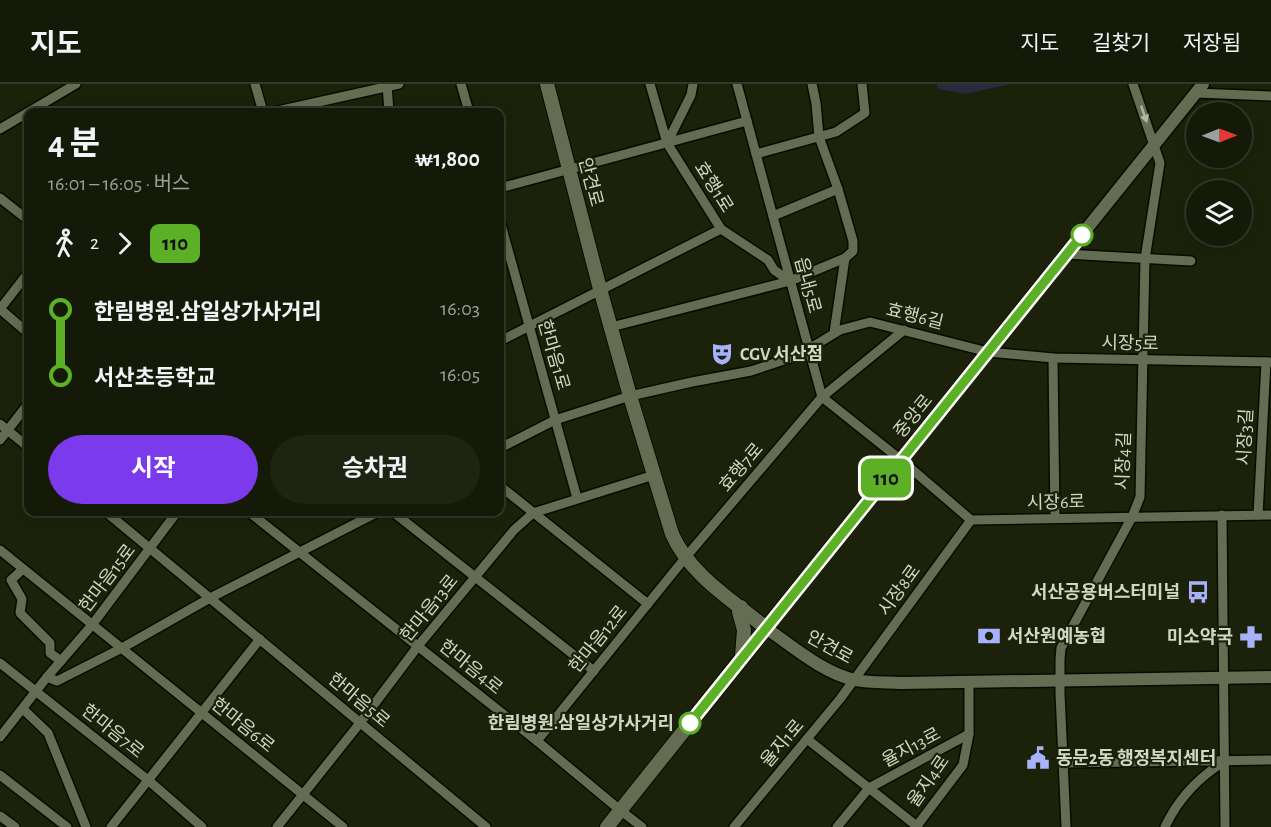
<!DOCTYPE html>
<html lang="ko">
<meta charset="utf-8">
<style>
:root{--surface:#151a08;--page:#1e2312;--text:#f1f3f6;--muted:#9da19c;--line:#343829;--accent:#7c3aed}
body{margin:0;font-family:"Alegreya Sans","Noto Sans KR",sans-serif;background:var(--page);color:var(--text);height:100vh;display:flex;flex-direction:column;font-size:22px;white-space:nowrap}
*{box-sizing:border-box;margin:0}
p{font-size:20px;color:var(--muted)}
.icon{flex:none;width:33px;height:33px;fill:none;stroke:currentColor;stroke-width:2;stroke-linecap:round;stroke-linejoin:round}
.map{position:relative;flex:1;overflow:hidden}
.details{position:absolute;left:24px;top:24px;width:480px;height:408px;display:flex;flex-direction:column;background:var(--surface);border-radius:12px;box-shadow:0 3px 15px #0003,0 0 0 2px var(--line)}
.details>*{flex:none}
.badge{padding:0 12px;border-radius:9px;font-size:21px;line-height:39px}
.needle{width:39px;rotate:89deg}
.controls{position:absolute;left:1186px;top:18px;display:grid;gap:12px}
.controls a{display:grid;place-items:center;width:66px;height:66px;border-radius:50%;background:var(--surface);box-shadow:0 3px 15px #0003,0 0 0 2px var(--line);font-size:30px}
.map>.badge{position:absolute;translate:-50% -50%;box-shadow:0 0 0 3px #fff}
.legs{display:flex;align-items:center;gap:9px;height:66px;padding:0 24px;font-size:20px}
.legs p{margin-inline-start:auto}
.summary{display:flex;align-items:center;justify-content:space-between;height:102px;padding:0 24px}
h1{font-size:33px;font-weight:700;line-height:45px}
.cta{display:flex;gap:12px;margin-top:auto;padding:12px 24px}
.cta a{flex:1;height:69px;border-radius:36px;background:var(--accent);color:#fff;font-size:24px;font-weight:700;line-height:69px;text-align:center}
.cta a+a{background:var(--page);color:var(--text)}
ul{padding:0 24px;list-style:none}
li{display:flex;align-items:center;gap:21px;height:66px;font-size:22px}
li i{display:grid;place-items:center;width:9px;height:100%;margin:0 8px;background:currentColor}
li i::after{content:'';width:15px;height:15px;margin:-8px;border:4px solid;border-radius:50%;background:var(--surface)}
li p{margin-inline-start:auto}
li:first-child i{background:linear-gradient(#0000 50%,currentColor 0)}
li:last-child i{background:linear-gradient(currentColor 50%,#0000 0)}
header{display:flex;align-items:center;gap:36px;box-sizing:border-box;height:84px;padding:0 30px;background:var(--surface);border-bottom:2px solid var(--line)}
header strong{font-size:28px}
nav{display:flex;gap:33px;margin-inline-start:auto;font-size:21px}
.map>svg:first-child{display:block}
.green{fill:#282a40}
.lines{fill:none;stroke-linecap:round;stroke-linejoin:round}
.minor-casing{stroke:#070b00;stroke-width:12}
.tertiary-casing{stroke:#070b00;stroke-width:15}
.secondary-casing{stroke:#070b00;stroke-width:16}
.minor{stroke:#646c51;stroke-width:9}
.tertiary{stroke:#646c51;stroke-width:12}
.secondary{stroke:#646c51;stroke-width:14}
.oneway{fill:#b1b6a4}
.line-1-casing{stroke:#fff;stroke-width:14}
.line-1{stroke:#5bb025;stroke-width:9}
.stop-1-dot{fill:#fff;stroke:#5bb025;stroke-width:3}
.labels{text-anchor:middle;stroke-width:4.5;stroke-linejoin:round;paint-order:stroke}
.street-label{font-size:18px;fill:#d2d6c7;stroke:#1c220a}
.poi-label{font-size:18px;font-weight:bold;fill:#d2d6c7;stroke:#1c220a;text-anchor:start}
.stop-label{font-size:18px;font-weight:bold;fill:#d2d6c7;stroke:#1c220a;text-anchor:end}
</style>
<header>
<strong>지도</strong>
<nav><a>지도</a><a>길찾기</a><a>저장됨</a></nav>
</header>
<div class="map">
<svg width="1271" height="743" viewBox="0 0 1271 743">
<rect width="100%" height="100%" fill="#1c220a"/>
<path class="green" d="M937,0H1011L965,10L938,5Z"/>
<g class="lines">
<g class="minor-casing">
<g id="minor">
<path d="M255,0L263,28"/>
<path d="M387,0L389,28"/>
<path d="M461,0L469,28"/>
<path d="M650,0L667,59L721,145L768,176L774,186L790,197"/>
<path d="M737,0L822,313L901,376L971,436L1271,431"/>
<path d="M1196,9L1271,12"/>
<path d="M273,28L399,0"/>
<path d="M0,45L76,0"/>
<path d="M667,59L691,11L693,0"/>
<path d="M756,70L836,48L865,29L862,0"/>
<path d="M500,104L747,37"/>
<path d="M0,114L28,136"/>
<path d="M773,132L838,105"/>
<path d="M500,137L577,414"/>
<path d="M1066,170L1191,177"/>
<path d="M0,225L28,189"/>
<path d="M0,225L28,249"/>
<path d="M611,243L790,197L845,174L853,167V157L838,105L819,53L816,19L812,0"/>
<path d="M834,249L845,174"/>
<path d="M500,257L721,145"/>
<path d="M1053,274L1055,434"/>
<path d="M0,340L28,363"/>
<path d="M0,356L28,320"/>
<path d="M500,364L555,336L630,312L692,298L751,287L799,271L840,246L870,238L988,268L1053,274L1271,278"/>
<path d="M500,402L648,520"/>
<path d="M106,428L486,743"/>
<path d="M249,428L537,657L620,726L642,743"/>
<path d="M393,428L594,587"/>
<path d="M1222,431L1225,743"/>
<path d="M1258,431L1266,278"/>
<path d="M0,466L343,743"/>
<path d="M23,485L11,496L22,515L20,529L50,559V569L61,577"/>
<path d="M0,579L148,696L202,743"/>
<path d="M47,593L57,597L122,564L210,514L378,428"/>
<path d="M23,625L48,649L86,743"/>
<path d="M0,653L47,593L92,541L177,428"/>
<path d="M807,655L918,743"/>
<path d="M537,657L685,474L822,313L904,246"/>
<path d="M1063,679L1271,676"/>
<path d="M0,691L67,743"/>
<path d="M0,732L15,743"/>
<path d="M111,743L260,555"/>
<path d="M277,743L360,639L418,562L514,446L533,429L654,391"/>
<path d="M734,743L840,615L971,436"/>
<path d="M837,743L869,704L969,650"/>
<path d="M916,743L963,681L969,650V598"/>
<path d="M1066,743L1060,609V575L1061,564L1132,433L1140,413L1145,175L1160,79L1133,0"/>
<path d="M1165,743C1178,715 1199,693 1225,677"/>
</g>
</g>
<g class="tertiary-casing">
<path id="tertiary" d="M1203,0L766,544C792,562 823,589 855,596C870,599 886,598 902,599L1271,593"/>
</g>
<g class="secondary-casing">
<g id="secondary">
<path d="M547,0L600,205L630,312L672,450C690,491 732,516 766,544L607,743"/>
<path d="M741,523L739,528L744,546L742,572"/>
</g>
</g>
<use href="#minor" class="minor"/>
<use href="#tertiary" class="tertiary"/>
<use href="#secondary" class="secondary"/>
</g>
<defs><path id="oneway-solid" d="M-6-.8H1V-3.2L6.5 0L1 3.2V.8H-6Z" transform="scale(1.5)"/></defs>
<use class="oneway" href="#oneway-solid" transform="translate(1144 30) rotate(71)"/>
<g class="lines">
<g class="line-1-casing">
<path id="line-1" d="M690,639L1082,151"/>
</g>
<use href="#line-1" class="line-1"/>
</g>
<defs>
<g id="theatre-bare" transform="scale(1.8)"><path d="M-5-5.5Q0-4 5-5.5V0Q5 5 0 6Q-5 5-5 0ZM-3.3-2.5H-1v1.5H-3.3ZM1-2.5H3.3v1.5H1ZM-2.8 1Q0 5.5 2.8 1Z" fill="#a7b1fc" stroke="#1c220a" stroke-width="2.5" paint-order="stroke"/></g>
<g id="bus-bare" transform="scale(1.8)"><path d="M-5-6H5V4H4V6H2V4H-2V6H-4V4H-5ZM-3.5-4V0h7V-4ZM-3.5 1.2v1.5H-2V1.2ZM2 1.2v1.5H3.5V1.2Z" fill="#a7b1fc" stroke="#1c220a" stroke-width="2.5" paint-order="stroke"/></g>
<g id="bank-bare" transform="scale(1.8)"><path d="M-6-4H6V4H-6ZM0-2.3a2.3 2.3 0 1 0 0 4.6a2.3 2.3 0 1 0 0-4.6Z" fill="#a7b1fc" stroke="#1c220a" stroke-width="2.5" paint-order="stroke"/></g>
<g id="pharmacy-bare" transform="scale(1.8)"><path d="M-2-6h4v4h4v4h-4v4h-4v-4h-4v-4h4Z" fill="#a7b1fc" stroke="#1c220a" stroke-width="2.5" paint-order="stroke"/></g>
<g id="civic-bare" transform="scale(1.8)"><path d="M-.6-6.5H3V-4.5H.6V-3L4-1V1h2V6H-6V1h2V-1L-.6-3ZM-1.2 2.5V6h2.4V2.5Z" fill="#a7b1fc" stroke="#1c220a" stroke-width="2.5" paint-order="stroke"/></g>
</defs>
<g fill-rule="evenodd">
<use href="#theatre-bare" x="722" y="270"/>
<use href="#bus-bare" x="1198" y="508"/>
<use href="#bank-bare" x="989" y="552"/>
<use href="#pharmacy-bare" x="1251" y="553"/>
<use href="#civic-bare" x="1038" y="674"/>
</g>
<g class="stop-1-dot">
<circle cx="1082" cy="151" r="10"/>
<circle cx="690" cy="639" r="10"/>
</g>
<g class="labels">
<g class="street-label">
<text transform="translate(591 98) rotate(75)" y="6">안견로</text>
<text transform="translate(714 103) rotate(58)" y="6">효행1로</text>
<text transform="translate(808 201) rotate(75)" y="6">읍내5로</text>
<text transform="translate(915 232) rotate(14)" y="6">효행6길</text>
<text transform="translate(1130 259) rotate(1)" y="6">시장5로</text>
<text transform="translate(554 271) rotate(74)" y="6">한마음1로</text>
<text transform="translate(913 332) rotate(-51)" y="6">중앙로</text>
<text transform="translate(1245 353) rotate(-87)" y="6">시장3길</text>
<text transform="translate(1123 377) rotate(-88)" y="6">시장4길</text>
<text transform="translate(741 383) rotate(-50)" y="6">효행7로</text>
<text transform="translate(1056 418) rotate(-1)" y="6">시장6로</text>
<text transform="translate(107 494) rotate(-53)" y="6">한마음15로</text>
<text transform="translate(899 506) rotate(-54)" y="6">시장8로</text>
<text transform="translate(429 524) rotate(-51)" y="6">한마음13로</text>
<text transform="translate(598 555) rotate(-51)" y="6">한마음12로</text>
<text transform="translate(830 563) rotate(29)" y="6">안견로</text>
<text transform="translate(471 583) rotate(39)" y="6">한마음4로</text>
<text transform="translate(359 616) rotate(40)" y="6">한마음5로</text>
<text transform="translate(243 641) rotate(39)" y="6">한마음6로</text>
<text transform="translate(113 647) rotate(39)" y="6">한마음7로</text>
<text transform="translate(782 659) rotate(-50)" y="6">율지1로</text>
<text transform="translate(911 663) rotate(-28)" y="6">율지13로</text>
<text transform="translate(928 697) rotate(-55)" y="6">율지4로</text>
</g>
<g class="poi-label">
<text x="740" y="276">CGV 서산점</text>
<text x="1180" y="514" text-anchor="end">서산공용버스터미널</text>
<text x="1007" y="558">서산원예농협</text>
<text x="1233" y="559" text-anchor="end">미소약국</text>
<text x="1056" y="680">동문2동 행정복지센터</text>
</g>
<g class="stop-label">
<text x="674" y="645">한림병원.삼일상가사거리</text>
</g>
</g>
</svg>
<div class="controls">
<a><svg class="needle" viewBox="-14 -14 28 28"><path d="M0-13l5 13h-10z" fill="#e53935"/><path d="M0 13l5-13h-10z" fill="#9da19c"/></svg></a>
<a><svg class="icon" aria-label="layers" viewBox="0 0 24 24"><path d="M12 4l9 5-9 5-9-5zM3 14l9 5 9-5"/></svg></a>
</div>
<b class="badge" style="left:886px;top:394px;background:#5bb025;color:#111">110</b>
<section class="details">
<div class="summary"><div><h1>4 분</h1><p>16:01 – 16:05 · 버스</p></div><b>₩1,800</b></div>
<div class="legs"><svg class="icon" aria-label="walk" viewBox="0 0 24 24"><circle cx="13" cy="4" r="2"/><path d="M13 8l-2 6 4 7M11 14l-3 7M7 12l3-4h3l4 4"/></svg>2<svg class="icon" aria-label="forward" viewBox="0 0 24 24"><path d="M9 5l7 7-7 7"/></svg><b class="badge" style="background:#5bb025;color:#111">110</b></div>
<ul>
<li><i style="color:#5bb025"></i><b>한림병원.삼일상가사거리</b><p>16:03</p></li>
<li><i style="color:#5bb025"></i><b>서산초등학교</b><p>16:05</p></li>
</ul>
<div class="cta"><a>시작</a><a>승차권</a></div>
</section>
</div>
